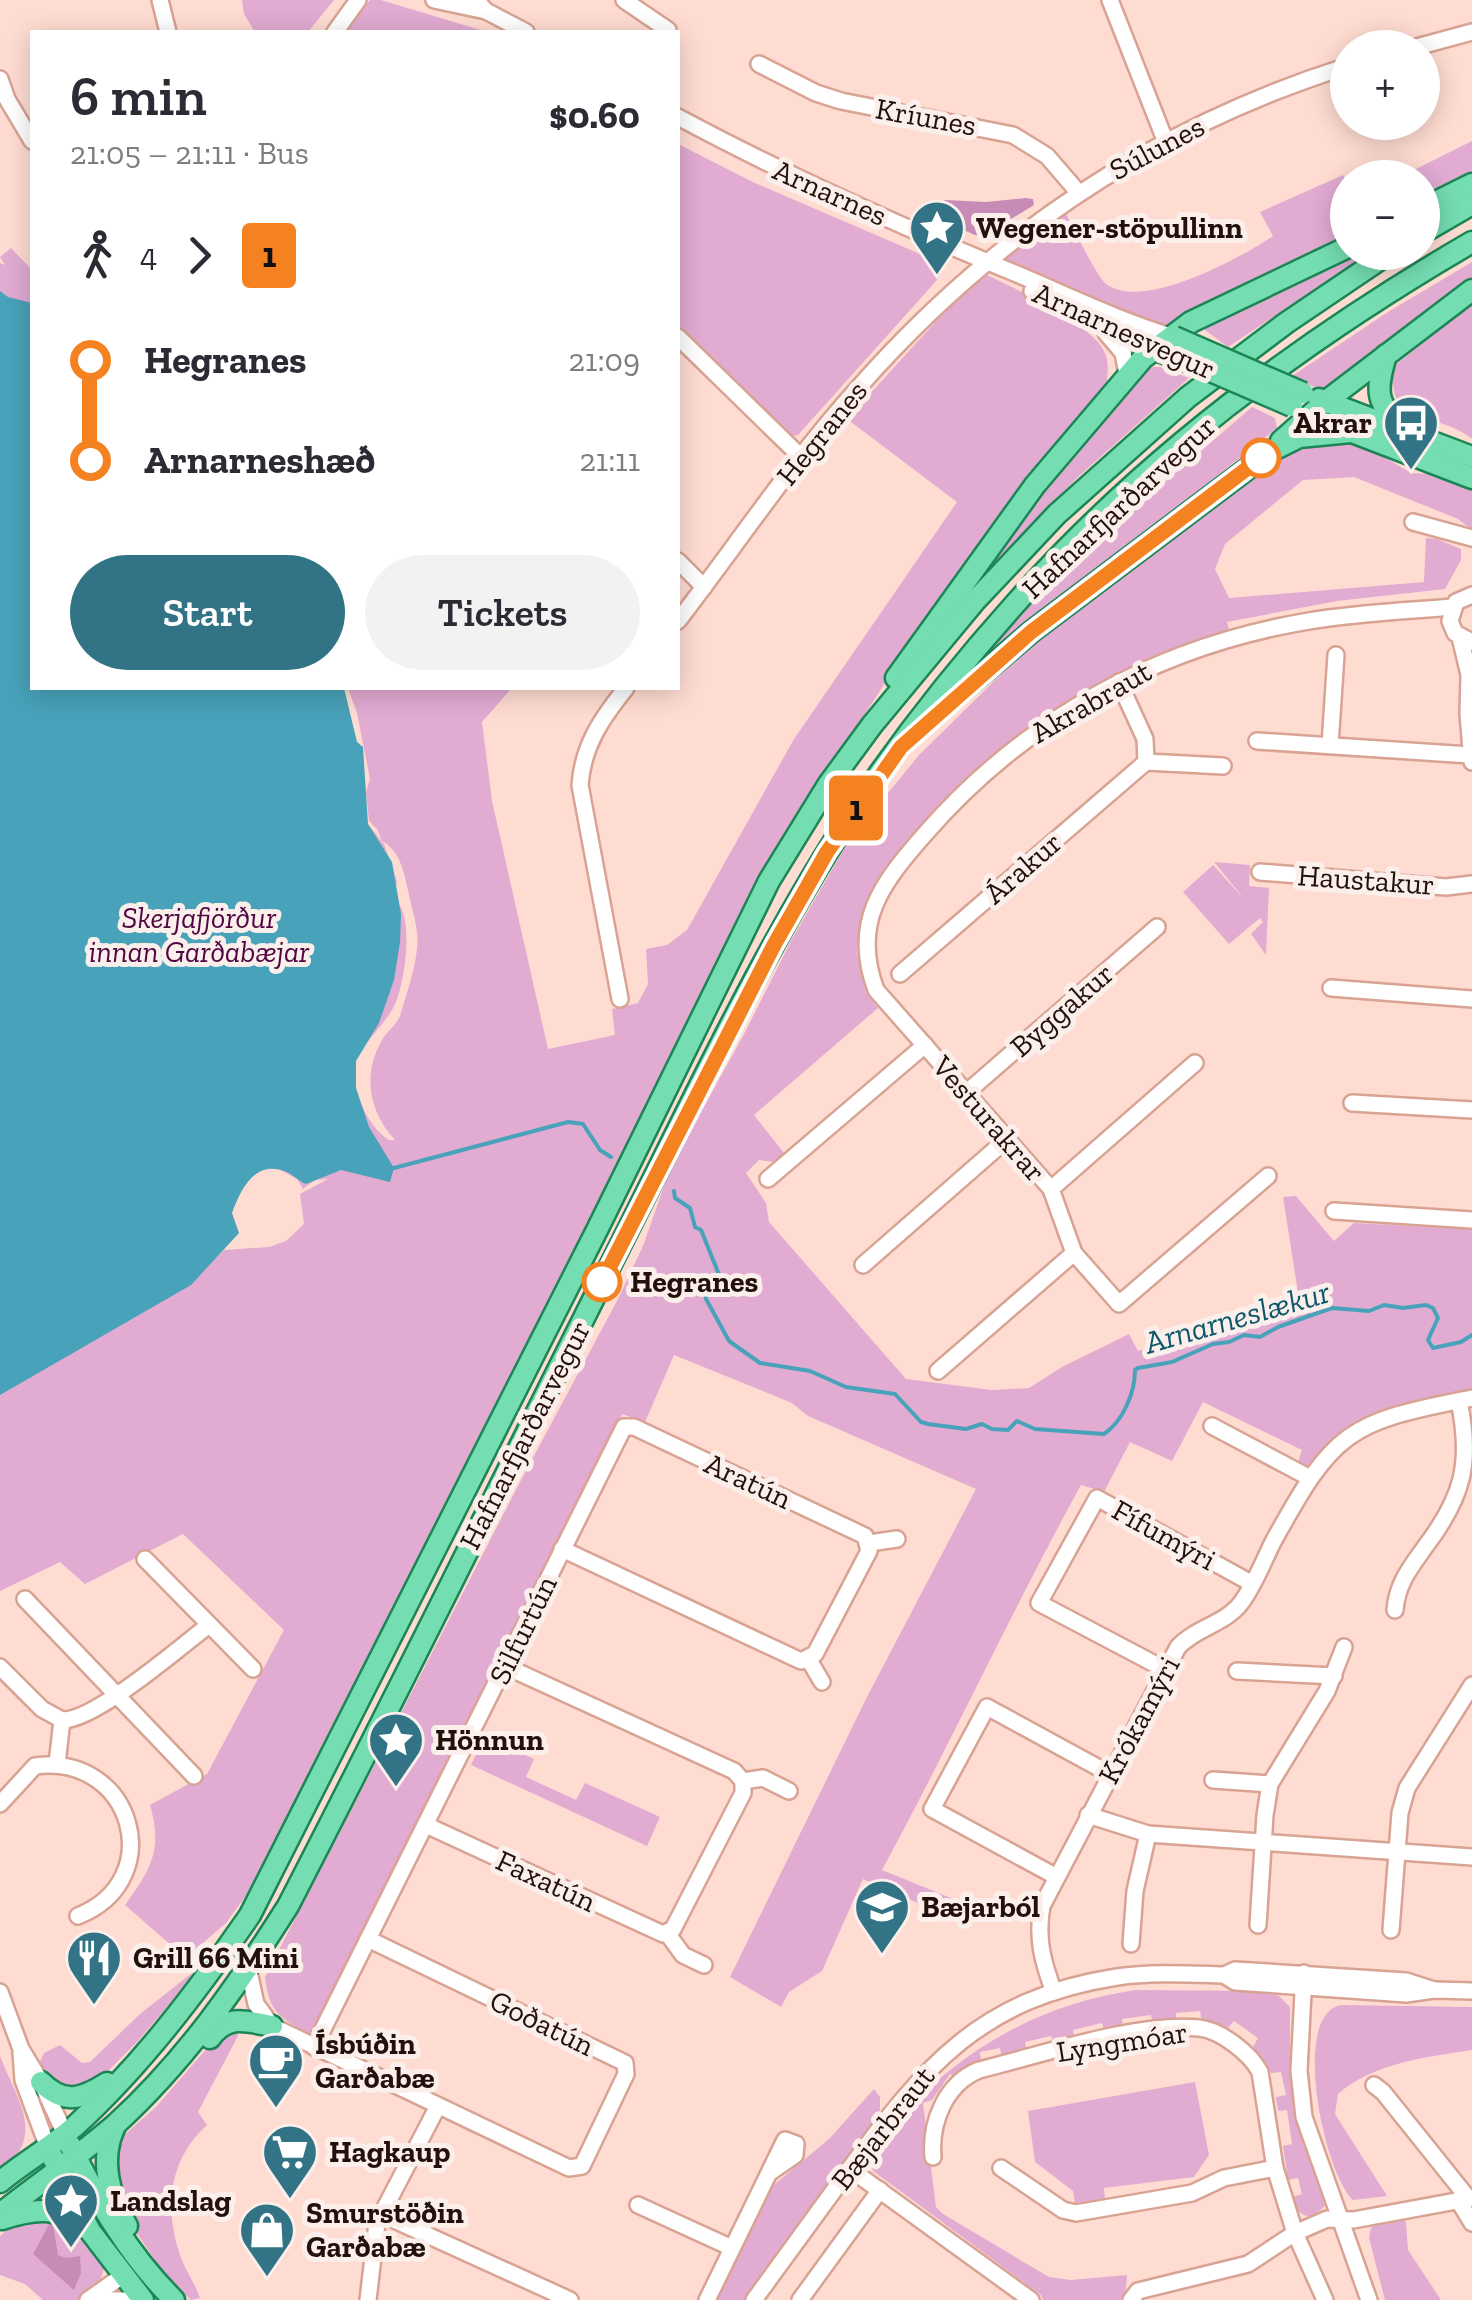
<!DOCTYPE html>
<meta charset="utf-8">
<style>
:root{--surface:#fff;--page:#f2f2f3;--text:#2b2b33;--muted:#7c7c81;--accent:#327486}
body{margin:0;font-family:"Zilla Slab",serif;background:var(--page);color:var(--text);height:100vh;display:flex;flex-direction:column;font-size:38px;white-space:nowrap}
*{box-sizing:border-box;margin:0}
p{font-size:32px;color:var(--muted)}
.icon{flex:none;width:55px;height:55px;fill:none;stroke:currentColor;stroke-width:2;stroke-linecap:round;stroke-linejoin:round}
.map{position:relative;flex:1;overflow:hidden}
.sheet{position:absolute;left:30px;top:30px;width:650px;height:660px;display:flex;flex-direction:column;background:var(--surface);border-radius:0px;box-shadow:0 5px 25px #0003}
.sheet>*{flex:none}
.badge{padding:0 20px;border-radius:8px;font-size:35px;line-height:65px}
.controls{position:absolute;left:1330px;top:30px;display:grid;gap:20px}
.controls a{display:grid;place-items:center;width:110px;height:110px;border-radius:50%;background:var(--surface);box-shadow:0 5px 25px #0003;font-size:50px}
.map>.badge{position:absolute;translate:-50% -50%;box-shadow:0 0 0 5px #fff}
.legs{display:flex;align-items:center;gap:15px;height:110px;padding:0 40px;font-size:32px}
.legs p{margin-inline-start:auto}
.head{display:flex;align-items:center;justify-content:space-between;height:170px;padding:0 40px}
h1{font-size:55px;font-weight:600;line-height:75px}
.cta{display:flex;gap:20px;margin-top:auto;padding:20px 40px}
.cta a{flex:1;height:115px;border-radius:60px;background:var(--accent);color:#fff;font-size:40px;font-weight:600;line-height:115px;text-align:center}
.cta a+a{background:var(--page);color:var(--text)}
ul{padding:0 40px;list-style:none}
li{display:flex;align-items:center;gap:35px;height:100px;font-size:38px}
li i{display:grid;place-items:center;width:15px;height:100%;margin:0 12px;background:currentColor}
li i::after{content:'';width:25px;height:25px;margin:-12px;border:8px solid;border-radius:50%;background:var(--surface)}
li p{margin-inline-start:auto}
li:first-child i{background:linear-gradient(#0000 50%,currentColor 0)}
li:last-child i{background:linear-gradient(currentColor 50%,#0000 0)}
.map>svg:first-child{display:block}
.green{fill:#e2abd2;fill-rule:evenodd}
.forest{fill:#c78cb6}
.water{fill:#48a2b9}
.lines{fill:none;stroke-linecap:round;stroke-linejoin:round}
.stream{stroke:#48a2b9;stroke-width:4}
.minor-casing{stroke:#d8a392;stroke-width:20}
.major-casing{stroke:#1b8655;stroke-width:25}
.minor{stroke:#fff;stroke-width:15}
.major{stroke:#74ddb1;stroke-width:20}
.major-bridge-casing{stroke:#1b8655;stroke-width:25;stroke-linecap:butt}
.major-bridge{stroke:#74ddb1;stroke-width:20}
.line-1-casing{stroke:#fff;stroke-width:22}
.line-1{stroke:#f58220;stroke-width:15}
.stop-1-dot{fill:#fff;stroke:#f58220;stroke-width:5}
.labels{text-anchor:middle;stroke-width:10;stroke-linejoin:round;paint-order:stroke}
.street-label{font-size:30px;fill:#23100b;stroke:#fbefec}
.poi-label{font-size:30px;font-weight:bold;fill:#23100b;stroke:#fbefec;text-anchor:start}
.park-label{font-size:30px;font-style:italic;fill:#4f0641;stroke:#fbefec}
.stop-label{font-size:30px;font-weight:bold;fill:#23100b;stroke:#fbefec;text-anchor:start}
.water-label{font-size:32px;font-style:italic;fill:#0c5869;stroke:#fbefec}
</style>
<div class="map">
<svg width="1472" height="2300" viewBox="0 0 1472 2300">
<rect width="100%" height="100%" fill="#ffdcd2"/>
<g class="green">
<path d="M242,0H334L308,32H255L244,14Z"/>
<path d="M370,0H381L487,32H345Z"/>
<path d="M1472,141V176L1423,200L1422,178H1398Z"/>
<path d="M678,144L753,182L941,263V274L937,280L798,435L791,436L678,327Z"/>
<path d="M1343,175L1347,184V237L1165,326L1012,265L1004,257L1014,246L1066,214C1074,229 1095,273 1105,283C1141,313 1240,258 1273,236L1260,212Z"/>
<path d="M11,248L32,270V688L358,812L384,844L397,881L394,898C415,915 405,979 396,1002C388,1021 371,1035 360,1052C344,1078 366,1126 389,1140H395C369,1112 362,1075 382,1040C387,1031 396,1026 400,1016C407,992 420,957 417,932C415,917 410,901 407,886C403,868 399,851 382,841L377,829L369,821L366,792L370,779L357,713L348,688H512L482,722L492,801L548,1049L615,1035L612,1009L638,1003L648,984L646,949L667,945L687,930L794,739L957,502L847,419L969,285L987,275C1015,288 1089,323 1103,349C1109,359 1108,369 1107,381L894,669L838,756L582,1236L255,1883L226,1923L189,1955L180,1953L125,1905C151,1869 163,1850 150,1805L207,1774L284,1630L183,1534L85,1584L60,1562L0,1591V263L5,265L0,257ZM269,1164L297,1179L303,1189L315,1180L328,1179L300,1194L304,1224L286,1241L269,1247L224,1250L216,1258L235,1179Z"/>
<path d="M1355,253H1369L1228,347L1201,327Z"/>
<path d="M1472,262V281L1324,390L1289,378L1388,312Z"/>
<path d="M1472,304V439C1436,409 1385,430 1394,366Z"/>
<path d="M1150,367H1160L1189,378L1077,478L1014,545L949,623L954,608L1064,465Z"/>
<path d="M1252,407L1275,418L1277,428L965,678L1028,600Z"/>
<path d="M1336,436L1364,445L1411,473L1432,474L1472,487V530L1458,519L1354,477L1303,480L1225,544L1215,569L1229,598L1424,582L1426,538L1437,539L1461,549V560L1445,589L1337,601L1227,622L1229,629L1127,671L1006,749L875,893L860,928L857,952L866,993L878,1008L754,1115L784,1153L775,1162L759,1160L746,1173L766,1203L769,1222L906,1379L992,1390L1029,1388L1062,1367L1129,1334L1138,1351L1298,1292L1283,1197L1296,1196L1334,1241L1354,1223L1472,1229V1393L1400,1406L1352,1425L1311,1468L1298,1462L1302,1450L1203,1402L1172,1461L1130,1442L1104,1492L1081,1485C1011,1612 951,1743 882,1870L968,1905L959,1921L863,1879L822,1971L789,1992L781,2007L730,1977L867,1697L976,1489L808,1416L792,1403L674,1355L645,1422L622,1414L572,1524L314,2036C282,2019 269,2015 265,1977L520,1482L618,1299L643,1246L671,1166L743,1036L792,939L848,842L919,755L1032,644L1138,557L1275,454Z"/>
<path d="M1214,862L1250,865L1249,886L1269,888L1266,955L1251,934L1263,922L1260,918L1229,944L1183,892L1213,865L1245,900Z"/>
<path d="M484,1736L534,1759L526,1777L576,1800L585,1783L660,1817L647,1846L471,1765Z"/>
<path d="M192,1973L186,1985L136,2043L93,2086L54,2088L38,2066L44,2053L60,2045L82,2063L90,2062L140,2014Z"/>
<path d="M1136,1990L1260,1991L1279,1996L1290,2007V2071L1295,2108L1325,2206L1313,2216C1299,2217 1296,2209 1292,2197L1302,2194L1298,2178L1288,2180L1283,2146L1292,2144L1287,2110L1278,2111L1276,2097L1286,2095L1281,2072L1271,2073L1253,2047L1258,2038L1234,2021L1227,2029L1202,2021L1200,2011L1176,2013V2023L1153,2025L1151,2015L1122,2019L1123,2030L1105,2034L1102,2023L1073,2030L1075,2041L1054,2046L1051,2036L1025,2042L1027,2052L1002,2059L1000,2048L980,2052L981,2062L968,2068L957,2078L950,2074L932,2100L923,2103L936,2207L943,2214L1049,2277L1071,2280L1127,2275L1125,2300H1043L1041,2295L873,2171L871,2163L902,2117L911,2111L910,2106C974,2042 1046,2003 1136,1990Z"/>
<path d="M1341,2005L1472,2007V2050C1427,2057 1373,2063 1338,2094L1335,2114L1387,2196L1353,2200C1324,2173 1290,2014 1341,2005Z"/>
<path d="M238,2029V2036L198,2112L207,2125C169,2159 164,2208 180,2255C185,2270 195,2283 200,2298L191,2300L181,2291L177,2293L130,2223L119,2201L114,2144L156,2107L221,2032Z"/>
<path d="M0,2056C18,2103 47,2135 0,2173Z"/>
<path d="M1195,2082L1209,2155L1194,2177L1104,2188L1105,2199L1075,2203L1073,2191L1035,2162L1028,2111Z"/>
<path d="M874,2089L880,2097V2113L748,2300H716L770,2188L829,2139Z"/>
<path d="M38,2216L77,2227L104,2269L98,2286L81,2300H43L25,2284L0,2275V2236L12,2226Z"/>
<path d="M1402,2216L1406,2223L1408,2250L1441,2300H1385L1369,2238L1371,2228L1380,2221Z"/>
</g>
<g class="forest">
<path d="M1026,198L1033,199L1034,205L983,236L975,235L938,219L936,208L945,200L986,202Z"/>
<path d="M52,2219L58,2255L66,2258L80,2256L81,2273L74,2290L33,2254Z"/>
</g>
<path class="water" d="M0,291L8,297L32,303V688H344L357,742L363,747L368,824L392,862L401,914L400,942L394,980L379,1023L356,1061V1088L369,1127L394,1168L390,1182L341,1170L306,1184C298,1181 292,1173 284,1171C254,1160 240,1191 232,1213L239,1233L191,1285L0,1395Z"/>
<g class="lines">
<g class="stream">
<path d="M394,1168L568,1122L583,1124L600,1150L611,1157"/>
<path d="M674,1191L675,1198L690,1208L695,1227L701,1230L720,1277L715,1288L705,1293L706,1299L729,1341L760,1363L810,1371L846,1387L895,1394L921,1422L928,1424L966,1429L982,1424L992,1429L1008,1430L1017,1421L1035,1429L1104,1434C1123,1421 1135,1393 1135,1370L1138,1368L1172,1362L1213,1344L1229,1342L1244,1335L1260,1337L1278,1327L1332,1308L1369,1311L1384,1305L1403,1308L1426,1305L1433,1308L1438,1318L1428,1340L1433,1348L1461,1342L1472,1335"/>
</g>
<g class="minor-casing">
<g id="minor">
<path d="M160,0L168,32"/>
<path d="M434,0L486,11"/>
<path d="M476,0L486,11L526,32"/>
<path d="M624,0L668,30"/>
<path d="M1110,0L1165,140"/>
<path d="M335,32L358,0"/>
<path d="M1413,48L1472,32"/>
<path d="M759,64L816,93L841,101L1013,135L1047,156L1078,192"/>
<path d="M0,79L7,99L32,141"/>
<path d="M678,117C788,176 902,227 1017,274C1069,296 1120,321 1174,337"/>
<path d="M1032,291L1156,350"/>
<path d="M1106,333L1123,353L1127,374"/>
<path d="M678,337L801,457"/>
<path d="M1413,522L1472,538"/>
<path d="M678,561L704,587"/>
<path d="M1472,595L1456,602L1450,621L1455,633L1472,642"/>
<path d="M678,621C738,543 793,460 859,387C993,235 1154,127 1348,66"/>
<path d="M1460,637L1469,675L1468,714L1472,762"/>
<path d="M1257,741L1470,755"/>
<path d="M1330,745L1336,655"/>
<path d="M1146,762L1223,766"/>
<path d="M1260,872L1446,887L1472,884"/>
<path d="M900,974L1146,762L1145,739L1119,682"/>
<path d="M1331,988L1472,999"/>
<path d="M620,999L580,785C583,745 602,718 626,688"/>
<path d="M966,1093L1157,927"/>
<path d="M1352,1103L1472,1110"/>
<path d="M1268,1176L1119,1304L1074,1253L1051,1189L876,990C851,923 881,884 925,834C1025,719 1158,646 1309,621C1356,613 1405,611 1453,607"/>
<path d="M768,1179L925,1045"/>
<path d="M1051,1189L1195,1063"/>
<path d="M1334,1211L1472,1220"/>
<path d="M863,1265L1006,1140"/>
<path d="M938,1371L1074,1253"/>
<path d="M1212,1426L1310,1478"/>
<path d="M869,1543L897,1539"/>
<path d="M145,1559L253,1669"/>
<path d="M25,1599L194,1776"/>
<path d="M1395,1610C1397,1584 1410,1568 1425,1547C1463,1497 1472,1463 1459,1401"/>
<path d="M809,1660L822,1682"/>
<path d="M0,1667L42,1709L62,1720L57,1764"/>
<path d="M1166,1670L1039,1603L1097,1498L1251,1583"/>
<path d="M1237,1671L1334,1676"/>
<path d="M62,1720C95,1721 180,1647 209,1625"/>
<path d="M1213,1780L1270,1784"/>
<path d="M743,1781L763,1778L789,1791"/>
<path d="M0,1804L35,1766C133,1753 169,1880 78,1916"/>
<path d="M1088,1815L1148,1834L1472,1857"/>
<path d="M426,1825L663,1934L673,1929L743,1793V1781L734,1771L505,1666"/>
<path d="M1055,1876L932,1809L987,1707L1110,1774"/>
<path d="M1258,1925L1265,1815L1270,1784L1327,1691L1344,1647"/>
<path d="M1391,1930L1400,1813L1407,1788L1472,1685"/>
<path d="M667,1933L683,1955L704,1965"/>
<path d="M1131,1944L1135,1891L1148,1834"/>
<path d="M248,1967L256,2004L272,2026L569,2168L582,2166L626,2074L625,2063L368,1939"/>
<path d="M1304,1973L1299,2071L1304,2117L1369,2300"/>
<path d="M1224,1975L1235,1982L1406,1994L1434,1990L1472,1991"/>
<path d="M0,1992L21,2049L41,2082L65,2134"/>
<path d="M1054,1992C1043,1963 1036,1938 1042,1906L1178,1647C1195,1628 1225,1624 1241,1603C1254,1586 1263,1562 1273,1542C1334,1431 1347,1422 1472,1398"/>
<path d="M314,2047C418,1841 520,1634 624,1427H634L865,1536L869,1551L815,1654L801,1661L562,1549"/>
<path d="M21,2053L23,2080L47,2145"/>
<path d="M1374,2085L1383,2092L1468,2198"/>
<path d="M933,2157C930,2123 945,2084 979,2070C1041,2055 1136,2022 1199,2028C1220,2030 1250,2053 1260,2072L1275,2168L1224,2178L1192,2193L1076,2213L1063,2210L1001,2168"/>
<path d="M1275,2168L1295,2233L1325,2300"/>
<path d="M850,2169L1031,2300"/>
<path d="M1458,2200L1472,2223"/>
<path d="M638,2205L732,2248"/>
<path d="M381,2214L570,2300"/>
<path d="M88,2300L122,2276"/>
<path d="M107,2300H127"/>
<path d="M368,2300L377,2223L438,2106"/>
<path d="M707,2300L785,2140L796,2144L795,2155L769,2173"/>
<path d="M754,2300C785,2257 817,2214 848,2171C924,2066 981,1998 1117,1977C1152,1972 1188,1974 1224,1975L1235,1970L1406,1981L1434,1990"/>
<path d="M800,2300L880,2190"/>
<path d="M1131,2300L1138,2291L1248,2264L1295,2233L1327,2219L1353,2220L1472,2198"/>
</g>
</g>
<g class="major-casing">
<g id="major">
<path d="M1422,209L1472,184"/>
<path d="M1422,233L1472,204"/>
<path d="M1156,350L1197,365"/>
<path d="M1386,355C1376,390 1374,405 1406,429"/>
<path d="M1319,399L1472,457"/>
<path d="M1339,427L1472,478"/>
<path d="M1281,441L1325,402L1472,290"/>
<path d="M896,678L1035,485L1143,358L1191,322L1348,247"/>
<path d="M942,708L1031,632L1271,451L1299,437L1351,432"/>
<path d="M210,2038C227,2014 246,2021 272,2026"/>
<path d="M41,2082C64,2105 82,2099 107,2083"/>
<path d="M115,2126C99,2159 109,2196 127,2226"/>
<path d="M70,2145C98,2202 128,2254 174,2300"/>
<path d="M52,2156L90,2231L143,2300"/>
<path d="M0,2182C24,2162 51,2147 74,2127C142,2065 198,1990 250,1915L597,1230L769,881L828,785L872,725L974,602L1057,514L1188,397L1286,323L1391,252"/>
<path d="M0,2214C38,2184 79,2156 116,2124C185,2061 238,1985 288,1906C398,1693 504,1477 612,1262C681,1125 746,985 826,854C880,767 946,681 1015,604C1143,459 1305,339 1472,242"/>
<path d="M2,2219C36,2208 57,2206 86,2228"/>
</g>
</g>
<use href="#minor" class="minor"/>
<use href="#major" class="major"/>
<g class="major-bridge-casing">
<g id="major-bridge">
<path d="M1174,337L1303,393"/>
<path d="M1197,365L1292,406"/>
</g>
</g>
<use href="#major-bridge" class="major-bridge"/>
</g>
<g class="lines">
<g class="line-1-casing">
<path id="line-1" d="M602,1282L774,945L827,852L901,747L1031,632L1261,458"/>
</g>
<use href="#line-1" class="line-1"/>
</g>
<defs>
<g id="sight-pin" transform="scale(2.875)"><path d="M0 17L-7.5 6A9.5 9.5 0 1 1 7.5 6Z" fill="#327486" stroke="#fbefec"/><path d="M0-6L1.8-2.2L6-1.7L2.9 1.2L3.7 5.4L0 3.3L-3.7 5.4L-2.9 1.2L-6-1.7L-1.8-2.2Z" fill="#fff"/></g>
<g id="bus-pin" transform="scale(2.875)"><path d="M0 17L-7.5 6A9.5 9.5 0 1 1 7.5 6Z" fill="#327486" stroke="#fbefec"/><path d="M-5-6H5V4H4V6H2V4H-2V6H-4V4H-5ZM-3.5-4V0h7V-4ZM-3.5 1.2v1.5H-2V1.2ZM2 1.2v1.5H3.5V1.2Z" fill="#fff"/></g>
<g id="school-pin" transform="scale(2.875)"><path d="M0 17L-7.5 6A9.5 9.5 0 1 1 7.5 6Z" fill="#327486" stroke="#fbefec"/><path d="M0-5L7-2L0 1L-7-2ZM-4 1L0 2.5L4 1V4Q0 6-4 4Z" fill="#fff"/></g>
<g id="restaurant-pin" transform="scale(2.875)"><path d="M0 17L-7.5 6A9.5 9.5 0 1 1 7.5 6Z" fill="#327486" stroke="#fbefec"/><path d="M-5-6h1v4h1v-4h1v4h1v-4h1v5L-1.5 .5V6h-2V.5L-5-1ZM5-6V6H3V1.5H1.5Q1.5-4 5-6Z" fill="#fff"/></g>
<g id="cafe-pin" transform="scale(2.875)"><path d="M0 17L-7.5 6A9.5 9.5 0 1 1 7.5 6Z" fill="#327486" stroke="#fbefec"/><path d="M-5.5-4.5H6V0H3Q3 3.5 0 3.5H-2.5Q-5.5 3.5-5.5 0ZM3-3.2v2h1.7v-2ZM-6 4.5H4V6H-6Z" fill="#fff"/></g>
<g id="supermarket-pin" transform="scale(2.875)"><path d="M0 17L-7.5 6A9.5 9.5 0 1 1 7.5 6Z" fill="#327486" stroke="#fbefec"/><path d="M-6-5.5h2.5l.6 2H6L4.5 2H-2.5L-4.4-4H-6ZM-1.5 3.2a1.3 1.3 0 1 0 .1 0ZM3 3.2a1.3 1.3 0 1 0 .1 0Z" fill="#fff"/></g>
<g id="shop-pin" transform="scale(2.875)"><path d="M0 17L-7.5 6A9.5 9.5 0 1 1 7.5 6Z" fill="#327486" stroke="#fbefec"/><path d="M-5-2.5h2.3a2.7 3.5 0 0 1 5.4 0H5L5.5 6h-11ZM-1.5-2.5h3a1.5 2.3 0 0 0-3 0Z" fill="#fff"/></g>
</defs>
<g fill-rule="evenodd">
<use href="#sight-pin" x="937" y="228"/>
<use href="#bus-pin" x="1411" y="423"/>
<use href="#sight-pin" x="396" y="1740"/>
<use href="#school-pin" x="882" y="1907"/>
<use href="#restaurant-pin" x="94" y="1958"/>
<use href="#cafe-pin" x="276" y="2061"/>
<use href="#supermarket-pin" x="290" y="2152"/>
<use href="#sight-pin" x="71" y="2201"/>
<use href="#shop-pin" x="267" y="2230"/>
</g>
<g class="stop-1-dot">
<circle cx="1261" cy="458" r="18"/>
<circle cx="602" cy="1282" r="18"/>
</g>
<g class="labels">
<g class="street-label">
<text transform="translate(926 117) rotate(10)" y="10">Kríunes</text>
<text transform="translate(1157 148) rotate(-28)" y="10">Súlunes</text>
<text transform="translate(830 193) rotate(24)" y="10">Arnarnes</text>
<text transform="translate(1124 331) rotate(24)" y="10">Arnarnesvegur</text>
<text transform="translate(822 433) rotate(-51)" y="10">Hegranes</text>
<text transform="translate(1119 507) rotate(-43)" y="10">Hafnarfjarðarvegur</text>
<text transform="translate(1091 702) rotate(-30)" y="10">Akrabraut</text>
<text transform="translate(1023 868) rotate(-41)" y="10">Árakur</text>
<text transform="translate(1366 880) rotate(4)" y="10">Haustakur</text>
<text transform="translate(1062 1010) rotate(-41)" y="10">Byggakur</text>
<text transform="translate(989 1119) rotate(49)" y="10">Vesturakrar</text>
<text transform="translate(525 1435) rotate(-63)" y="10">Hafnarfjarðarvegur</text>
<text transform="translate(748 1481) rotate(25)" y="10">Aratún</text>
<text transform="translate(1164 1535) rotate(29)" y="10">Fífumýri</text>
<text transform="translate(523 1630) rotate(-64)" y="10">Silfurtún</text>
<text transform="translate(1139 1720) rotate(-62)" y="10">Krókamýri</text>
<text transform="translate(546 1881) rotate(25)" y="10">Faxatún</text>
<text transform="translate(542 2023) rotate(26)" y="10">Goðatún</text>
<text transform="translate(1122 2042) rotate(-9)" y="10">Lyngmóar</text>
<text transform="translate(883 2128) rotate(-52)" y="10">Bæjarbraut</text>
</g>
<g class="poi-label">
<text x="976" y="238">Wegener-stöpullinn</text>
<text x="1372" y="433" text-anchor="end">Akrar</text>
<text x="435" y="1750">Hönnun</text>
<text x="921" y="1917">Bæjarból</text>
<text x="133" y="1968">Grill 66 Mini</text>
<text x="315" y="2054">Ísbúðin<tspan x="315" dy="34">Garðabæ</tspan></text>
<text x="329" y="2162">Hagkaup</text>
<text x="110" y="2211">Landslag</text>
<text x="306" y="2223">Smurstöðin<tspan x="306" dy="34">Garðabæ</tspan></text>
</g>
<g class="park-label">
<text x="199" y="928">Skerjafjörður<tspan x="199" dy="34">innan Garðabæjar</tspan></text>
</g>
<g class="stop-label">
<text x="630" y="1292">Hegranes</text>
</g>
<g class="water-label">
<text transform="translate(1237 1317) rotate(-16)" y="11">Arnarneslækur</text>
</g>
</g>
</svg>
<div class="controls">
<a>+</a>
<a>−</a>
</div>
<b class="badge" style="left:856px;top:808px;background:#f58220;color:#111">1</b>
<section class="sheet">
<div class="head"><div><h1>6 min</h1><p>21:05 – 21:11 · Bus</p></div><b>$0.60</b></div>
<div class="legs"><svg class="icon" aria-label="walk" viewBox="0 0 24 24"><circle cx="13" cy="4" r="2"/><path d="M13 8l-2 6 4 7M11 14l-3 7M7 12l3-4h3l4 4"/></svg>4<svg class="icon" aria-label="forward" viewBox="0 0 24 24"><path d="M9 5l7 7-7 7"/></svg><b class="badge" style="background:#f58220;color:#111">1</b></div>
<ul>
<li><i style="color:#f58220"></i><b>Hegranes</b><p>21:09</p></li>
<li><i style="color:#f58220"></i><b>Arnarneshæð</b><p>21:11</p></li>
</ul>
<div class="cta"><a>Start</a><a>Tickets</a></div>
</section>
</div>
